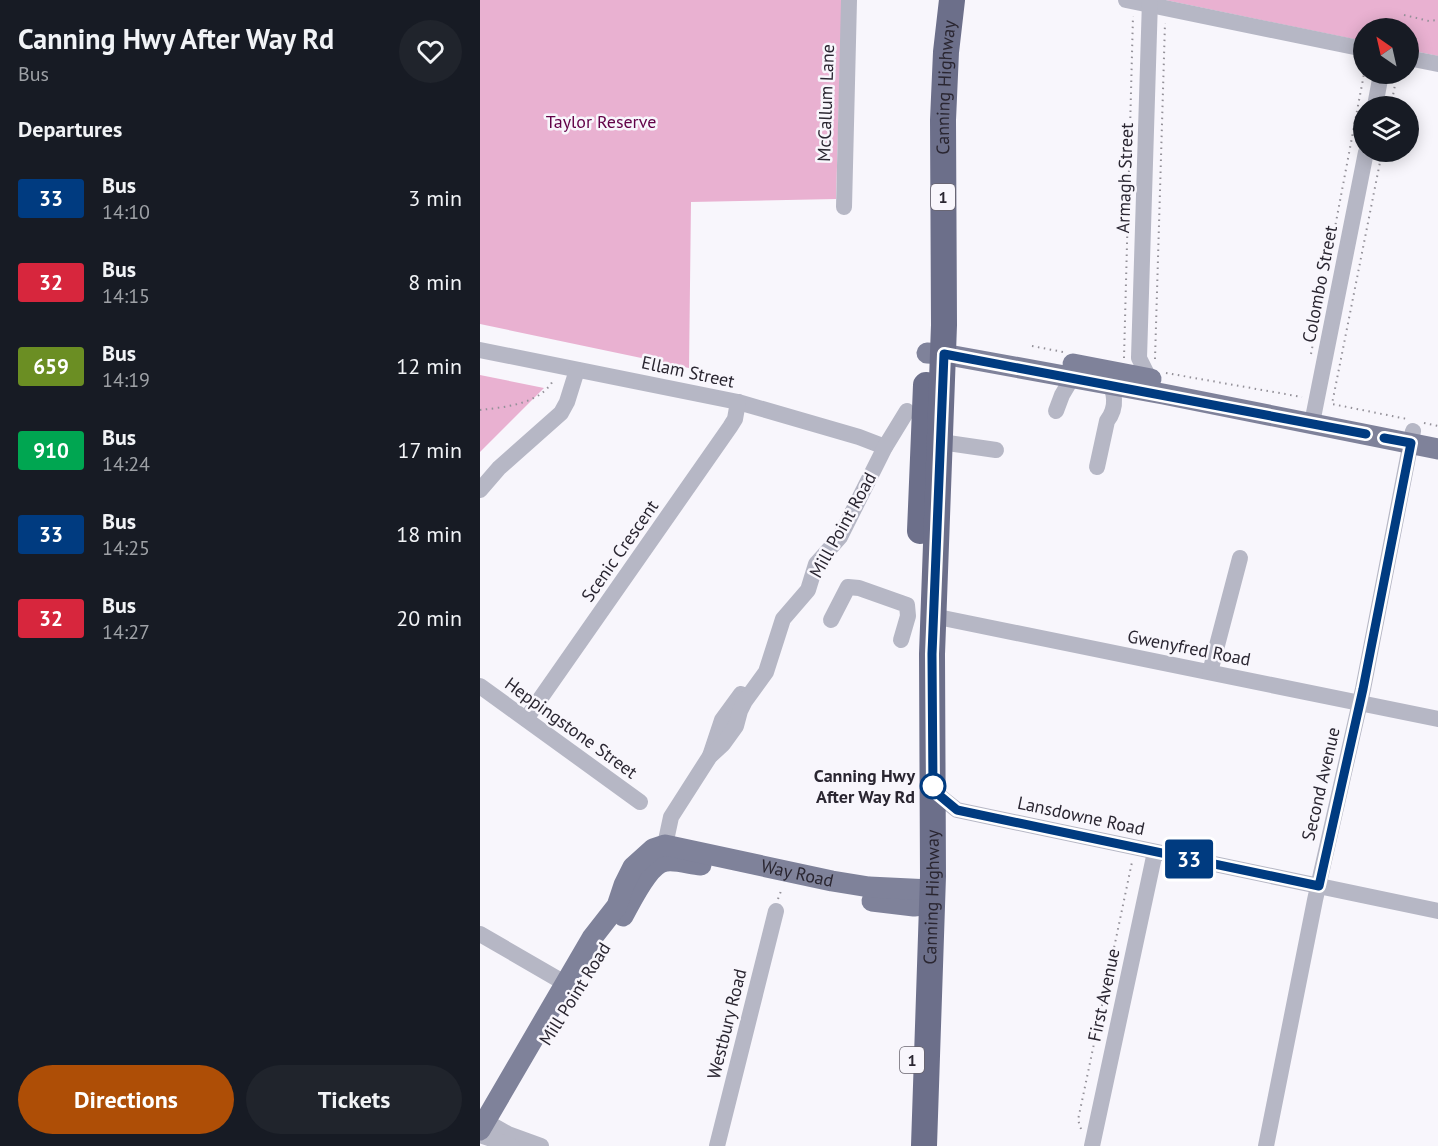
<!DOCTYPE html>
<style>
:root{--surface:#171b24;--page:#20242c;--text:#f1f3f6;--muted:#9ea1a6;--accent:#ae4e06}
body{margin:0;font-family:"PT Sans",sans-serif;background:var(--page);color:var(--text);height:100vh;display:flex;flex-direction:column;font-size:22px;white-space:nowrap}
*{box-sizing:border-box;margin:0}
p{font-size:20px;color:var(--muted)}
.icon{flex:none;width:33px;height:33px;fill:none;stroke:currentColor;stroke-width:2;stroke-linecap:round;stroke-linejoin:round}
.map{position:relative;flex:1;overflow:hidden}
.side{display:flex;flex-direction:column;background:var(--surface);width:480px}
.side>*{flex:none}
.badge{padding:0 12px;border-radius:4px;font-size:21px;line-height:39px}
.needle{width:39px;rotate:326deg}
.fabs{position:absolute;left:873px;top:18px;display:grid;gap:12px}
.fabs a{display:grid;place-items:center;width:66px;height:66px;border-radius:50%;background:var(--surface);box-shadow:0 3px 15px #0003;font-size:30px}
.map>.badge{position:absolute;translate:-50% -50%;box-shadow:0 0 0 3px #fff}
h2{padding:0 18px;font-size:22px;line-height:54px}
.round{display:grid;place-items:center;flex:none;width:63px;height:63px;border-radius:32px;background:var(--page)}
.overview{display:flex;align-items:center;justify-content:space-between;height:102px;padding:0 18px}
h1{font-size:28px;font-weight:800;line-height:45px}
.primary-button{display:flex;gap:12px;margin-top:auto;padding:12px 18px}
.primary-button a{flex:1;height:69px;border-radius:36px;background:var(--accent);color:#fff;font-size:24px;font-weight:800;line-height:69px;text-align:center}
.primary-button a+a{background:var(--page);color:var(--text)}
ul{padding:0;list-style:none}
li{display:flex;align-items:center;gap:18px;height:84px;padding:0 18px}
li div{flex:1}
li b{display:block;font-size:22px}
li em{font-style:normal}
li .badge{min-width:66px;font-weight:700;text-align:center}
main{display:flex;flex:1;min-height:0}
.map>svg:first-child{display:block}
.green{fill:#e9b1d1}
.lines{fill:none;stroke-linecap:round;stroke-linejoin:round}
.path{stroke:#939098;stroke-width:2;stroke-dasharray:1.5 4.5;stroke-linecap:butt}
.minor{stroke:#b6b7c5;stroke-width:16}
.major{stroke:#7f829a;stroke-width:21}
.highway{stroke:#6c6f8a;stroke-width:26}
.line-casing{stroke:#fff;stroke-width:14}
.line{stroke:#003b80;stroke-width:9}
.stop-dot{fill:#fff;stroke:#003b80;stroke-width:3}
.labels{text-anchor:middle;stroke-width:5;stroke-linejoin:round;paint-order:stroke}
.shield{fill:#f8f6fc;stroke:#68646e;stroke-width:1.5}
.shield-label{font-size:16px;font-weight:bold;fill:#2a2631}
.street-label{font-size:18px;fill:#2a2631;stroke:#f8f6fc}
.park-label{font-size:18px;fill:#620147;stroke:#f8f6fc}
.stop-label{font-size:18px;font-weight:bold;fill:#2a2631;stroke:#f8f6fc;text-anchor:end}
</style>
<main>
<section class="side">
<div class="overview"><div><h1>Canning Hwy After Way Rd</h1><p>Bus</p></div><a class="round"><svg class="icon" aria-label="heart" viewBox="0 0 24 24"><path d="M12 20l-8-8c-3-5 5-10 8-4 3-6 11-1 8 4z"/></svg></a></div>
<h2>Departures</h2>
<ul>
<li><span class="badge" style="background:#003b80;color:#fff">33</span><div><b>Bus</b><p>14:10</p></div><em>3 min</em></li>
<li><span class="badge" style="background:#d7263d;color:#fff">32</span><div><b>Bus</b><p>14:15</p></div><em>8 min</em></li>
<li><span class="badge" style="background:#6b8e23;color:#fff">659</span><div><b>Bus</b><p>14:19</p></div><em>12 min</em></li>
<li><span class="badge" style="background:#00a651;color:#fff">910</span><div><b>Bus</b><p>14:24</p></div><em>17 min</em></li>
<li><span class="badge" style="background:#003b80;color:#fff">33</span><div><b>Bus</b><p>14:25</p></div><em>18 min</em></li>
<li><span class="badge" style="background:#d7263d;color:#fff">32</span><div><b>Bus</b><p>14:27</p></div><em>20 min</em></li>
</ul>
<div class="primary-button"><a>Directions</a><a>Tickets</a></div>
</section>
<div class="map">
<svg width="958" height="1146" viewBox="0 0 958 1146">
<rect width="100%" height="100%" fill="#f8f6fc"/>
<g class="green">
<path d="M0,0H362L356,199L211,202L209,368L0,324Z"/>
<path d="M685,0H958V56L929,50L928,28H884L883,41Z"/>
<path d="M0,375L64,388L0,452Z"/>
</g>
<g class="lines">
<g class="path">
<path d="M924,15L949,21L958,20"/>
<path d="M911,106L917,74"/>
<path d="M902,152L852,404L927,419"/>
<path d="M552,346L583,352"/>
<path d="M831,354L884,74"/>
<path d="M644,358L653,16"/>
<path d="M675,359L685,23"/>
<path d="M686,373L822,397"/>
<path d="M0,410C26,407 61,404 74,379"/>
<path d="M944,423L958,426"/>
<path d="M298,899L301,891"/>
<path d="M601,1129L598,1120L652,862"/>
</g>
<g class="minor">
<path d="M646,0L884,49"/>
<path d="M928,58L958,64"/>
<path d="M895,106L901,74"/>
<path d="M364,207L369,0"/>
<path d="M0,350L258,402L379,437L405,447"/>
<path d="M669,378L659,358L670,0"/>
<path d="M576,411L582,395L592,378"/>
<path d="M832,423L886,152"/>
<path d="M461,442L516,450"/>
<path d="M617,467L627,421C638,407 635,391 626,377"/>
<path d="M0,490L19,468L81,413L87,402L97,370"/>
<path d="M453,616L958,719"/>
<path d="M351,620L368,587L379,588L427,605L428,616L421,640"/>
<path d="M730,672L760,558"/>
<path d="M0,686L160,802"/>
<path d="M46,719L250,427L255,419L258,402"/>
<path d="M230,756L242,720L261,694"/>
<path d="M453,791L477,810L958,911"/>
<path d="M185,857V845L191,817L230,756L243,744L256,726L260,711L265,701L286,672L303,619L328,590L336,564L360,537L405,447L427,411"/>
<path d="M0,934L95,989"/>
<path d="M5,1121L28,1134L61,1146"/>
<path d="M0,1135L32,1146"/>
<path d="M237,1146L296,911"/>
<path d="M612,1146L675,852"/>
<path d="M786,1146L835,900L883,689L933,431"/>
</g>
<g class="major">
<path d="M447,353L463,354L683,394L958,449"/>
<path d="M593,364L671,379"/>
<path d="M392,901L434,906L451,904"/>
<path d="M143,916C151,902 169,862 187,861C198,860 210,864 221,865"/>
<path id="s1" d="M0,1130L112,938L137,906L144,885L153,867L173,849L185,845L352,881L389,887L451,890"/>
</g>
<g class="highway">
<path d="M440,531L446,385"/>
<path id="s2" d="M444,1146L453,876L452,654L464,325L463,120L466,52L472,0"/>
</g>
</g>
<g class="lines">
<g class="line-casing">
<path id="line" d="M886,434L464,354L452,654L453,790L477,810L839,886L883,689L931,443L904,438"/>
</g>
<use href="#line" class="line"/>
</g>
<circle class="stop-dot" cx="453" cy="786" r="12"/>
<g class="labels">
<g class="shield">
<rect x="451" y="184" width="24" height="26" rx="4.5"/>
<rect x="420" y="1047" width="24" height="26" rx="4.5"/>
</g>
<g class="shield-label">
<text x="463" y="203">1</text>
<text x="432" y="1066">1</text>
</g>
<g class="street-label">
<text dy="6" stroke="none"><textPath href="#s2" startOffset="1059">Canning Highway</textPath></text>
<text transform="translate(346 103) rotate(-88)" y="6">McCallum Lane</text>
<text transform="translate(645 178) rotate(-88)" y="6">Armagh Street</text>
<text transform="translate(840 284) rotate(-79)" y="6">Colombo Street</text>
<text transform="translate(208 372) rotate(12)" y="6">Ellam Street</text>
<text transform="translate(363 525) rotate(-61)" y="6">Mill Point Road</text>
<text transform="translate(140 551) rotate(-55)" y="6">Scenic Crescent</text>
<text transform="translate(709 648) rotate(11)" y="6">Gwenyfred Road</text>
<text transform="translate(91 728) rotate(36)" y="6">Heppingstone Street</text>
<text transform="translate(841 784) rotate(-77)" y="6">Second Avenue</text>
<text transform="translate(601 816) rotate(12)" y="6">Lansdowne Road</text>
<text dy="6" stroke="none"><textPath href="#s1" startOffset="480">Way Road</textPath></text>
<text dy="6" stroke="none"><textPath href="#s2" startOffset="249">Canning Highway</textPath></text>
<text transform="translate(95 994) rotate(-58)" y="6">Mill Point Road</text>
<text transform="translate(624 995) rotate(-78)" y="6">First Avenue</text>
<text transform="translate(247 1024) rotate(-76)" y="6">Westbury Road</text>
</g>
<g class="park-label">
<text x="121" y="128">Taylor Reserve</text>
</g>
<g class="stop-label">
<text x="435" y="782">Canning Hwy<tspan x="435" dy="21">After Way Rd</tspan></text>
</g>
</g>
</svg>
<div class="fabs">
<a><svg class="needle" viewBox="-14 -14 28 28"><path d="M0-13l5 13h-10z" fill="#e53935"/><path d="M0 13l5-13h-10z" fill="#9ea1a6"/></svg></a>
<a><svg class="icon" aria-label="layers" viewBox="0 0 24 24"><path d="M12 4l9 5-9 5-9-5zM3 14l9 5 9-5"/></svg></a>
</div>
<b class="badge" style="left:709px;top:859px;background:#003b80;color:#fff">33</b>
</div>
</main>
